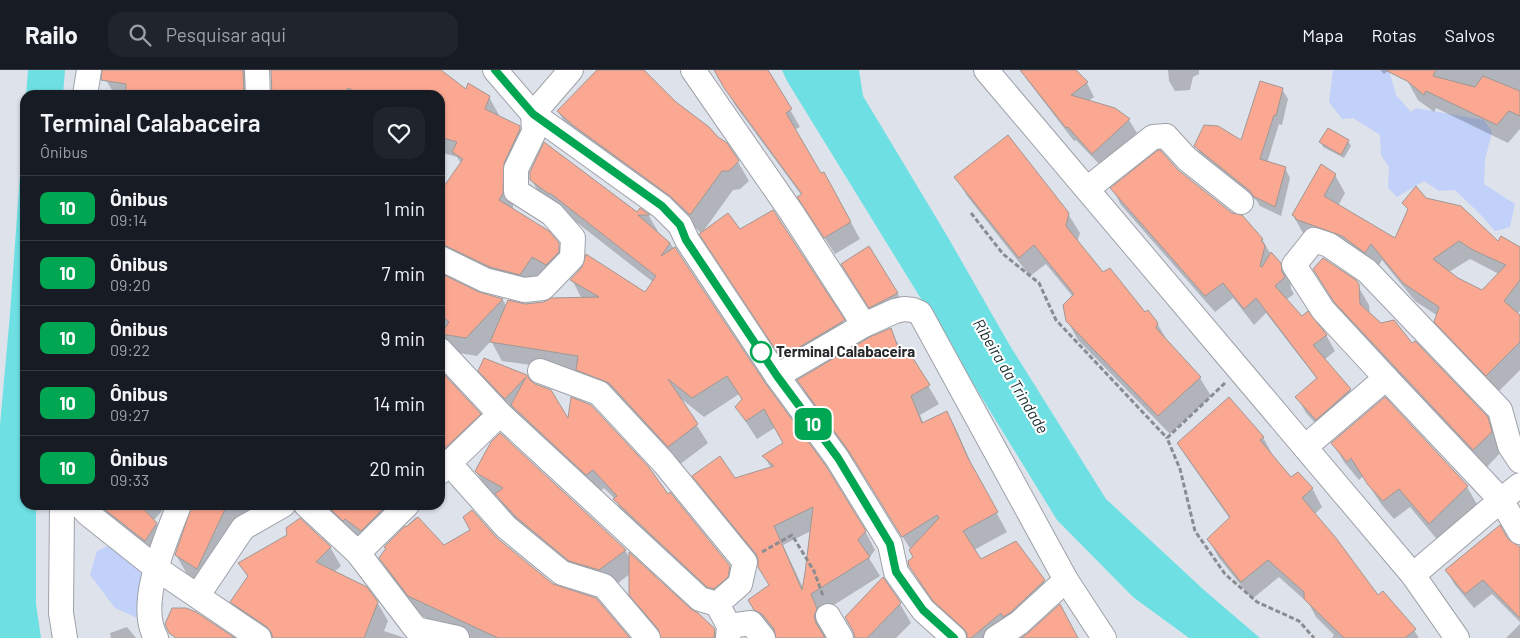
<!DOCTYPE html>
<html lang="pt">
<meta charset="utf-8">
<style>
:root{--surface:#171b24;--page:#20242c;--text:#f1f3f6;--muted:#9ea1a6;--line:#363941}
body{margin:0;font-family:Barlow,sans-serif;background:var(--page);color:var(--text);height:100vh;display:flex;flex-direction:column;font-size:19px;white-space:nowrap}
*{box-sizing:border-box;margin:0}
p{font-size:16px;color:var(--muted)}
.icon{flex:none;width:28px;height:28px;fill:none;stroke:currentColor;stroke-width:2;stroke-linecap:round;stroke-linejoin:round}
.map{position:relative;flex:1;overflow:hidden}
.side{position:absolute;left:20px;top:20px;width:425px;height:420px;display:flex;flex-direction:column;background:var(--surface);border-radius:15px;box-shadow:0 1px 4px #0004}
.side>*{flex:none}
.badge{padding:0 10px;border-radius:8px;font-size:18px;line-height:32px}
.map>.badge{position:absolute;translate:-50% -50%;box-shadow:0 0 0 2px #fff}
.round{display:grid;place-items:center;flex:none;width:52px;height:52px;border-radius:15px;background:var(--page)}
.head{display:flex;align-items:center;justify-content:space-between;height:85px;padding:0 20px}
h1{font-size:24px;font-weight:600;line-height:38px}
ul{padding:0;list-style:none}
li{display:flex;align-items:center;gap:15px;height:65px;padding:0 20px;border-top:1px solid var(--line)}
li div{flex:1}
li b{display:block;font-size:19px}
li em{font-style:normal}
li .badge{min-width:55px;font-weight:700;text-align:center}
header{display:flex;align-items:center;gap:30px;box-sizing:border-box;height:70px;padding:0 25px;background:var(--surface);border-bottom:1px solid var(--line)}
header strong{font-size:24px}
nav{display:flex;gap:28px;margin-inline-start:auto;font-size:18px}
.search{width:350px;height:45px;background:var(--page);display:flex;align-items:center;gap:12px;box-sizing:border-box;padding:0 18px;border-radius:15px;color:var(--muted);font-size:19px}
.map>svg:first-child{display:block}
.green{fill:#c2d1f9}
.water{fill:#6ee0e4}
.shadow{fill:#0003;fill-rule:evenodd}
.building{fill:#fba892;stroke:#a19794;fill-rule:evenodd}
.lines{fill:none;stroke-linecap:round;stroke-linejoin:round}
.minor-casing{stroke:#9ea1a9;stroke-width:26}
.path{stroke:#898c91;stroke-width:3;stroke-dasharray:5 2.5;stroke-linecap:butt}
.minor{stroke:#fff;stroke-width:24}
.line-casing{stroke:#fff;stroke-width:11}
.line{stroke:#00a651;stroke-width:8}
.stop-dot{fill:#fff;stroke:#00a651;stroke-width:2.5}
.labels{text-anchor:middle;stroke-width:4;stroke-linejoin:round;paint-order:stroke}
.stop-label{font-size:15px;font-weight:bold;fill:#26272a;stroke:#fff;text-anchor:start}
.water-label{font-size:16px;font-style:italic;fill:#192e2f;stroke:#fff}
</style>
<header>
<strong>Railo</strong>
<div class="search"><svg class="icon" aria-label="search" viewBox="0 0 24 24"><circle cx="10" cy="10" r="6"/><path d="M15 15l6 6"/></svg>Pesquisar aqui</div>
<nav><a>Mapa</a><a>Rotas</a><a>Salvos</a></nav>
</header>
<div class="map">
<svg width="1520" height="568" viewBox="0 0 1520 568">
<rect width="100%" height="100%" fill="#dee2ea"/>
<g class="green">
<path d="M1333,0H1389L1396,25L1411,42L1416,38L1484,50L1492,62L1485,90L1484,114L1515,134L1510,157L1495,161L1479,143L1455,120L1439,121L1424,111L1397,127L1388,118L1389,97L1381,85L1380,65L1353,48L1342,49L1329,32Z"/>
<path d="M110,475L135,495L164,535L144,551L115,538L90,505L97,481Z"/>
</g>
<g class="water">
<path d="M28,0H65L63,25H26Z"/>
<path d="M782,0H859L863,26L946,164L1009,274L1106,429L1204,520L1260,568H1189L1133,527L1057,450L787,11Z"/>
<path d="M25,34V435H36V534L41,568H0V355L10,244Z"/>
</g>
<g class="shadow">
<path d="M106,0H245L254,25H115L106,10Z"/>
<path d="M272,0H438L467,21L489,27L499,45V47L519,57L530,76L513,112V140L558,174L569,192L530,223L440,198V116L444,119L461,94L457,87L440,82V25H273Z"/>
<path d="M599,0H643L738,92L749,111L740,119L733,120L702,163L740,160L773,142L854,270L793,306L712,183L702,164L682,145L569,60L558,41Z"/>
<path d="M715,0H767L800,57L794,60L821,105L833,120L860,169L835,184L809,144L802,126L735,35Z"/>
<path d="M1021,0H1074L1087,13L1094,27L1088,31L1114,39L1129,50L1137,63L1101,96L1076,70L1074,71L1028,11Z"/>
<path d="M1168,0H1199V4L1193,7L1190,20L1175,21L1169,11Z"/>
<path d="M1380,0H1389L1384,4Z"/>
<path d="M1412,0H1520V59L1508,73L1436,38L1434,42L1418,30L1408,12Z"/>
<path d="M1282,19L1288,29L1282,55L1279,54L1267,93L1285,98L1290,108L1281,146L1260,136L1257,131L1201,86L1196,76L1242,72Z"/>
<path d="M1348,71L1351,76L1344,88L1323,77L1321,72Z"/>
<path d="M1178,101L1262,169L1271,185L1280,193L1290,210L1291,219L1294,224L1286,230L1301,247L1326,265L1335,281L1324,290L1350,320L1360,336L1326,365L1306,343L1297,327L1317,309L1266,243L1254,255L1233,228L1215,242L1121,135L1112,118Z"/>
<path d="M1335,105L1345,123L1338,136L1396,169L1409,141L1404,133L1425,129L1499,173L1520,179V241L1517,244L1520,247V300L1497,323L1446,270L1436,251L1438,246L1415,231L1382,190L1376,200L1303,163L1293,145ZM1470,189L1499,204L1483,222L1457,209L1449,202Z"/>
<path d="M956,107L1068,144L1080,163L1077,172L1102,203L1145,244L1157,253L1168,272L1200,308L1211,326L1170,364L1078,270L1067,250L1073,227L1046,194L1030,206L967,126Z"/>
<path d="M531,109L638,144L641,140L649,146L660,165L670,173L865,461L875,480L869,488L880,506L821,543L827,558L825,568H778L774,563L767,559L750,530L770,515L759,493L705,425L694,406L734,409L771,398L764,386L785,374L776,357L757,369L736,337L742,330L739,324L704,347L679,327L708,373L679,395L588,318L579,302L502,291L491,271L477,286L453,282L442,264L447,258L440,252V205L479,224L503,230L507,237L582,229L572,210L645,223L653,212L562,141L542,128ZM811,461L804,520L783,475Z"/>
<path d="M851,209L897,223L906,238L879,252Z"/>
<path d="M1355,211L1369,235L1370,244L1381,254L1412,275L1487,348L1498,367L1502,381L1485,399L1346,251L1326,219Z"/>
<path d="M890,260L901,279L907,280L939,334L920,345L924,354L947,343L957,361L978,409L1007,462L974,480L980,490L1016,472L1044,511L1055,530L1010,568H966L946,550L921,515L910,496L914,488L911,480L860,399L809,329L799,311Z"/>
<path d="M480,301L526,306L568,352L667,425L729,496L740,515L724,537L625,448L615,429L604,418L598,423L490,319Z"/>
<path d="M440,302L480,344L491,363L440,413Z"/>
<path d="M1385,329L1467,417L1478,436L1440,473L1410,437L1394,449L1381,434L1363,406L1359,410L1344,392L1333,373Z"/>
<path d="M1263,367L1273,386L1272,387L1290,409L1312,418L1322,437L1315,444L1378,526L1414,560L1419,568H1332L1334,565L1316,547L1309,534L1279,507L1252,529L1219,488L1209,470L1230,449L1189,391L1178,373Z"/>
<path d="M476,401L625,480L630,489L714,560L719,568H662L642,544L631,524L630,504L610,519L581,509L507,443L499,428L487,420Z"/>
<path d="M96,435H167L154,450L167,472L156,490Z"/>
<path d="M185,435H263L208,517L187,504L176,485L193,439Z"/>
<path d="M304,435H426L421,440L414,441L373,479Z"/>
<path d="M416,447L444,477L496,468L553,515L628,568H469L420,545L391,506L380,488L387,479L386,477Z"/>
<path d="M1499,457L1512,475L1520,477V552L1492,524L1474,538L1455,515L1446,500Z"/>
<path d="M330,477L341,496L334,502L377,532L388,551L384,561L405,568H268L243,551L232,532L248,508L240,493Z"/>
<path d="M900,534L911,553L896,568H856Z"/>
<path d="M1520,554V568H1506Z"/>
<path d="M127,557L136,568H111L110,563Z"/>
</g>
<g class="building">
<path d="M102,0H243L244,25H126V14L101,10Z"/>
<path d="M271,0H441L466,19L468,13L490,26L485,39L520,56V59L504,93L503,123L499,130L549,161L559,173V182L546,195L532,187L520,205L490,197L446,176L440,174V122L463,89L452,82L457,72L440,67V25H361L348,18L345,25H272Z"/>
<path d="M597,0H644L676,32L709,57L718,67L727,73L739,91L729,101H722L690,145L670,126L574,56L557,41Z"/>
<path d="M714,0H768L792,39L786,43L821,103L824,102L851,152L824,168L797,127L802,124L724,18Z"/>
<path d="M1020,0H1076L1088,12L1071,25L1115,38L1130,49L1092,84L1068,57L1066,58Z"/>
<path d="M1387,0H1436L1433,6L1475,17L1483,6L1520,21V46L1509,41L1497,55L1426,21L1424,25L1407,11L1387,1Z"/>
<path d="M1260,11L1283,18L1276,46L1274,45L1260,89L1286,97L1275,137L1253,126L1250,121L1194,76L1204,55L1218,56L1241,70Z"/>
<path d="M1328,58L1349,70L1341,85L1319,72Z"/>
<path d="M1008,65L1069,143L1066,156L1103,202L1110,198L1145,242L1148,240L1158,253L1156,258L1201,307L1158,346L1066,251L1063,235L1074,224L1034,175L1019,188L954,107Z"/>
<path d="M544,72L637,142L640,138L650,145H638L670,173L661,186L675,177L678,182L766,314L826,396L866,461L858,470L870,487L811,524L817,539L814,546L816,553L825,568H776L774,559L762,544L754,540L748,530L769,515L758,497V489L756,484L692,406L720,386L735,408L774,396L762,386L783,373L764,339L746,351L735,337L742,329L727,306L692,328L668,309L698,354L668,377L609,313L576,300L578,286L490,272L508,230L525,234L544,232L551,228L599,227L570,210L582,197L586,184L645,222L656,206L550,123L549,124L530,110V102ZM813,437L805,503L802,520L774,456Z"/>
<path d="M1158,80H1160L1178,100L1232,143L1242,145L1263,169L1261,170L1265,176L1260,196L1262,197L1271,182L1281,193L1282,202L1285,207L1275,216L1302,246L1308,241L1327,265L1313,275L1351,319L1316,350L1295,327L1317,308L1256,228L1244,239L1223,213L1205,226L1110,118Z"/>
<path d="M1321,94L1336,104L1324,126L1395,168L1408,139L1402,133L1416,116L1426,128L1461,136L1498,171L1501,166L1520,177V210L1504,231L1520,245V272L1486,306L1434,252L1439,237L1403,213L1371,174L1365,183L1342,166L1295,149L1296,148L1292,145ZM1459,171L1473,180L1506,195L1482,220L1458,208L1433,189Z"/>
<path d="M773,140L845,250L781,288L699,164L728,143L740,159Z"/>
<path d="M869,176L898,223L869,238L841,194Z"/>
<path d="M1323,188L1356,210L1359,214L1360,234L1381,253L1394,250L1412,273L1415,271L1488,347L1492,362L1473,380L1334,232L1313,199Z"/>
<path d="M440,203L479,222L503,229L466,268L441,264L449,252L440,244Z"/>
<path d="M891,258L898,277L907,279L930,315L911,326L922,353L947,341L968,388L998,442L963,461L981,489L1016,471L1045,510L1011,542L1003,547L1001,543L971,568H967V563L963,558L933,531L909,496L908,491L913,487L909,480L939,448L937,445L902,467L848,380L797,310L870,267Z"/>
<path d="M484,288L527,305L530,310L535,314L551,320L568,348L571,327L591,335L648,396L668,424L670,422L730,496L728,507L714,519L707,517L613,429L617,426L593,400L586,405L511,335L526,307L505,329L478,301Z"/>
<path d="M440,300L481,344L440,383Z"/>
<path d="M1229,327L1264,367L1260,370L1291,407L1298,402L1313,418L1302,428L1336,468L1378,525L1383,521L1416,559L1405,568H1344L1304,529V522L1268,490L1241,512L1207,469L1230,447L1177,373Z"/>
<path d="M1385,327L1468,416L1429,454L1399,419L1383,431L1368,415L1351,388L1347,392L1331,373Z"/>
<path d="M500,363L626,480L599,500L569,491L516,447L495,424L503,418L478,404L475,401L491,372Z"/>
<path d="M99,435H140L157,453L145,471Z"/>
<path d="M192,435H227L197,499L175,485Z"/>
<path d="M326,435H383L385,437L361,461L345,449L343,451Z"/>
<path d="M472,440L497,468L553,514L596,528L630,568H498L408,526L379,488L386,478L384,477L405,456L406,457L418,447L444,475L470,460L463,447Z"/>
<path d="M300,448L331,477L316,492L367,517L378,532L364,568H273L271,562L267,557L230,532L248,506L238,493L287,465L286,458Z"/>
<path d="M1500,455L1508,469L1520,477V548L1483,510L1465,524L1445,500Z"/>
<path d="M629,482L691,539L698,543L715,559L714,568H661L658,559L629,525Z"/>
<path d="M883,507L901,533L867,568H855L853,561L845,547Z"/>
<path d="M1060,534L1078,568H1021L1028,563Z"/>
<path d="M172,538H186L196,542L235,568H176L169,563L165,554Z"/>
</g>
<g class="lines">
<g class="minor-casing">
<g id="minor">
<path d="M257,0L258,25"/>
<path d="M495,0L533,44L662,137L680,155L687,170L777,306L837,388L890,474L896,502L923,540L954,568"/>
<path d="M693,0L792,143L864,255"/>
<path d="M986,0L1413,505L1457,568"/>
<path d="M85,25L89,0"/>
<path d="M1087,119L1153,67L1166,66L1187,89L1241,132"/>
<path d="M440,188L485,210L524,220L543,218L572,188L573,168L552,144L516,121V99L534,62L533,44L571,0"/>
<path d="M440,280L500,344L700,529L717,534L729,556L728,568"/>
<path d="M540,301L599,323L664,393L745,492L740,514L717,534"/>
<path d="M777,306L864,255L895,241L904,239L913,240L920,243L1066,510L1104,568"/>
<path d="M1386,308L1323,240L1294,195L1314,170L1329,175L1367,201L1500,340L1510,376L1520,391"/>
<path d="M1305,377L1386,308L1501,430L1413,505"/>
<path d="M449,393L506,457L562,503L604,516L648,568"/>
<path d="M440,402L500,344"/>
<path d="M1520,415L1501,430L1520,462"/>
<path d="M62,435L61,543L65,568"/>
<path d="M80,435L87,443L156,498L259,568"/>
<path d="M306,435L358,483L416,559L457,568"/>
<path d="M358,483L407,435"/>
<path d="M198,525L243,458L283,435"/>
<path d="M828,546L841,568"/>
<path d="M729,556L751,553L763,568"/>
<path d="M156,568C136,533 166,470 179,435"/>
<path d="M996,568L1019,553L1066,510"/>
</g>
</g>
<g class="path">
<path d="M971,143L1003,184L1039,213L1056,250L1167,368"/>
<path d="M1225,313L1167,368L1180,399L1195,461L1225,504L1257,532L1299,551L1314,568"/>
<path d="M762,482L792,465L814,501L823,526"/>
</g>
<use href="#minor" class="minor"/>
</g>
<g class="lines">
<g class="line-casing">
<path id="line" d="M495,0L533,44L662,136L680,155L686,170L777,306L838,388L890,474L896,502L923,540L954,568"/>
</g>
<use href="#line" class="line"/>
</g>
<circle class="stop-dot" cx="761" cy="282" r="10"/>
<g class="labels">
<g class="stop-label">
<text x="776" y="287">Terminal Calabaceira</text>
</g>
<g class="water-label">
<text transform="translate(1011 306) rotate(59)" y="6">Ribeira da Trindade</text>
</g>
</g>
</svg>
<b class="badge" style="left:813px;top:354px;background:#00a651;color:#fff">10</b>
<section class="side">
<div class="head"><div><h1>Terminal Calabaceira</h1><p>Ônibus</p></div><a class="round"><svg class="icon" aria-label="heart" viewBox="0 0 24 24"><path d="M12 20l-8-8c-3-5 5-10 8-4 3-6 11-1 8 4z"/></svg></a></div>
<ul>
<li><span class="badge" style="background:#00a651;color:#fff">10</span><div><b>Ônibus</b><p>09:14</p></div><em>1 min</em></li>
<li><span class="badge" style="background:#00a651;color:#fff">10</span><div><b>Ônibus</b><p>09:20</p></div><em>7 min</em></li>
<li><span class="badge" style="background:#00a651;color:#fff">10</span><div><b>Ônibus</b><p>09:22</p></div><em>9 min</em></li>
<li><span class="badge" style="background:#00a651;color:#fff">10</span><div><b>Ônibus</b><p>09:27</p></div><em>14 min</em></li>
<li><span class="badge" style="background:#00a651;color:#fff">10</span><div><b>Ônibus</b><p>09:33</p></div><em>20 min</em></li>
</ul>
</section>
</div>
